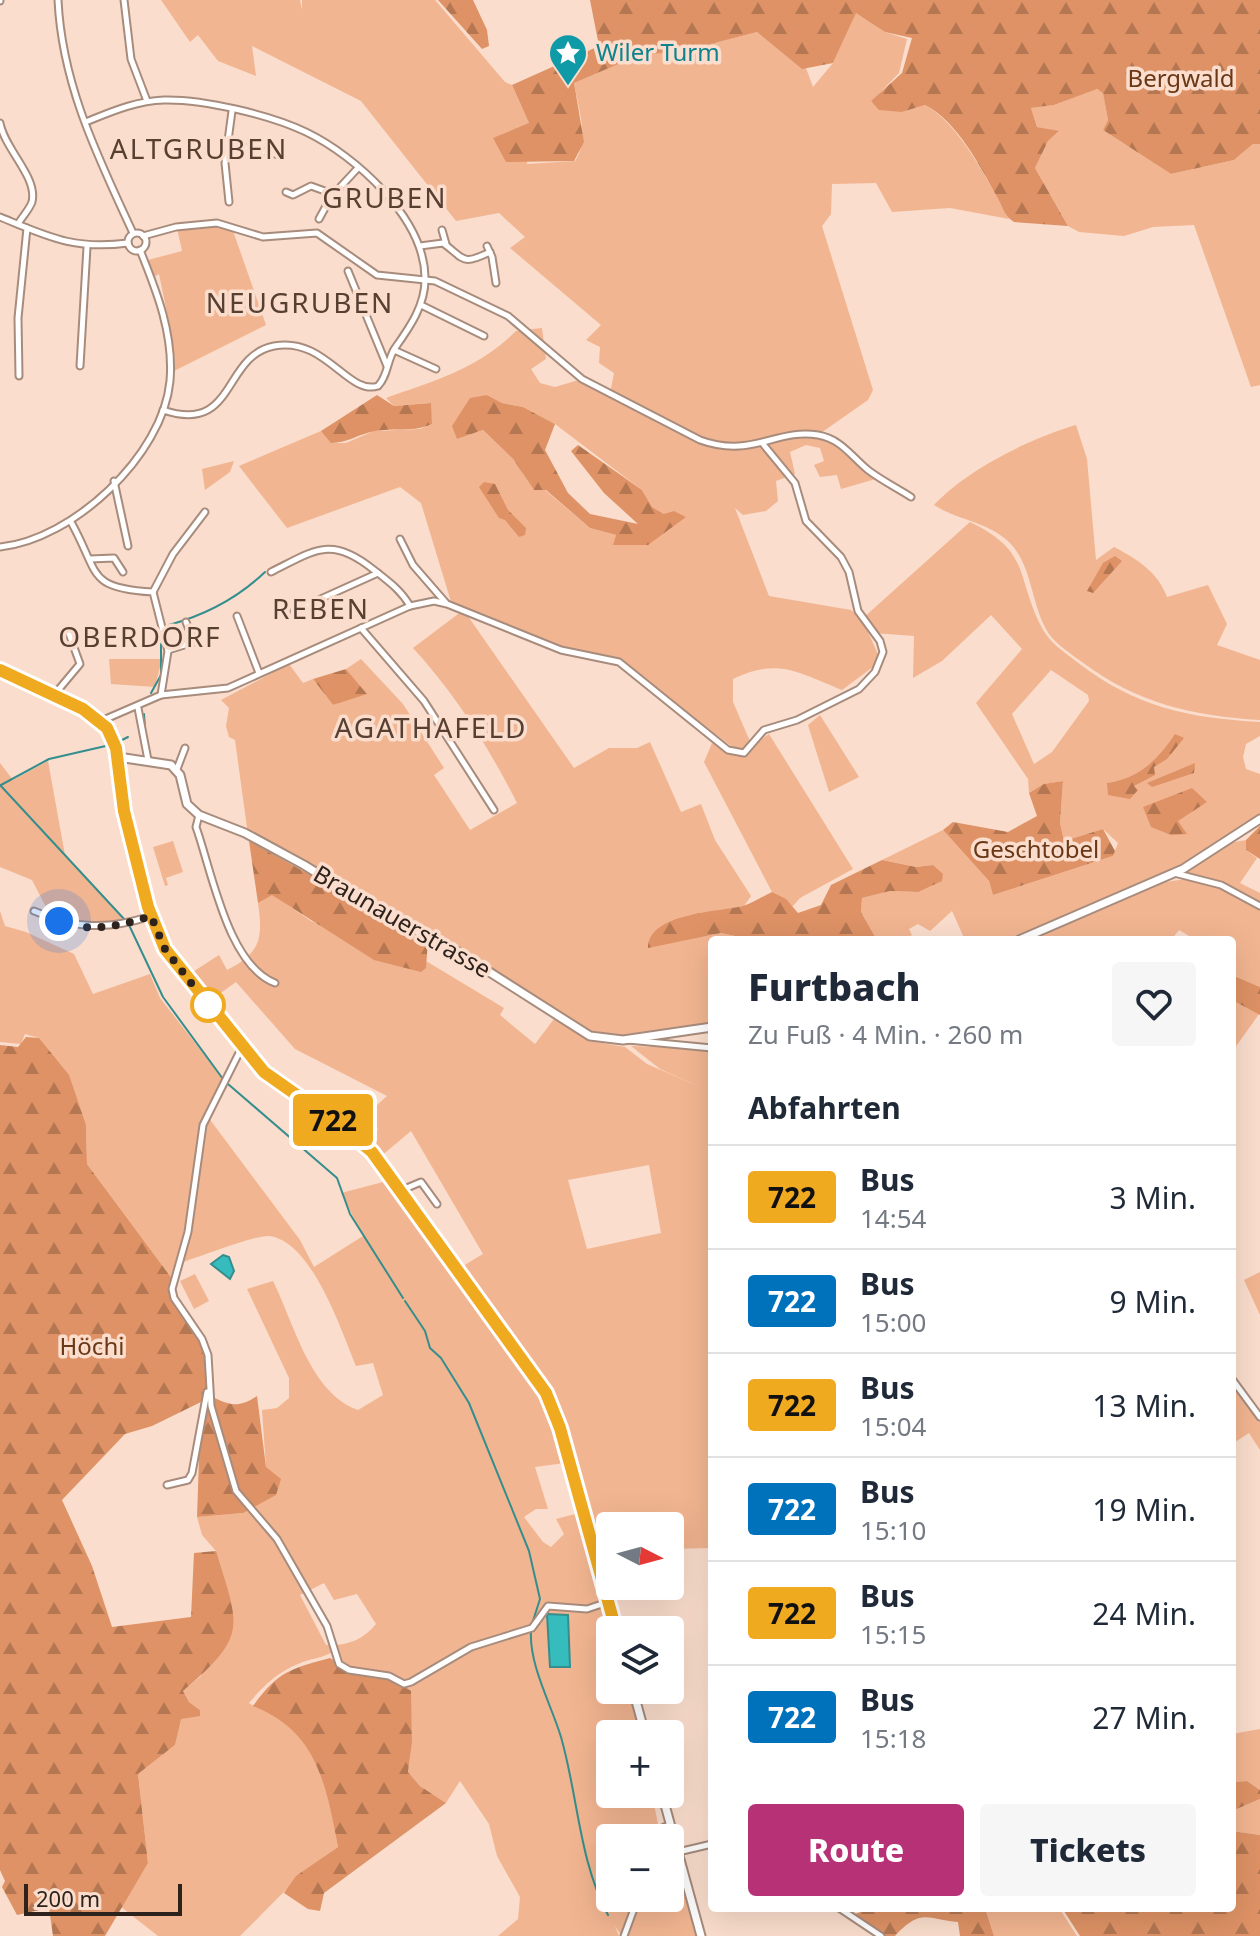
<!DOCTYPE html>
<html lang="de">
<meta charset="utf-8">
<style>
:root{--surface:#fff;--page:#f6f6f7;--text:#1f2937;--muted:#747a83;--line:#e0e1e3;--accent:#b63176}
body{margin:0;font-family:"Noto Sans",sans-serif;background:var(--page);color:var(--text);height:100vh;display:flex;flex-direction:column;font-size:30px;white-space:nowrap}
*{box-sizing:border-box;margin:0}
p{font-size:26px;color:var(--muted)}
.icon{flex:none;width:44px;height:44px;fill:none;stroke:currentColor;stroke-width:2;stroke-linecap:round;stroke-linejoin:round}
.map{position:relative;flex:1;overflow:hidden}
.side{position:absolute;left:708px;top:936px;width:528px;height:976px;display:flex;flex-direction:column;background:var(--surface);border-radius:8px;box-shadow:0 8px 32px #0002}
.side>*{flex:none}
.badge{padding:0 16px;border-radius:6px;font-size:28px;line-height:52px}
.needle{width:52px;rotate:96deg}
.controls{position:absolute;left:596px;top:1512px;display:grid;gap:16px}
.controls a{display:grid;place-items:center;width:88px;height:88px;border-radius:8px;background:var(--surface);box-shadow:0 8px 32px #0002;font-size:40px}
.scale{position:absolute;left:24px;bottom:20px;width:158px;box-sizing:border-box;padding-left:8px;border:4px solid #2d221c;border-top:0;font-size:22px;line-height:28px;white-space:nowrap;color:#2d221c;-webkit-text-stroke:6px #faddcc;paint-order:stroke}
.you{position:absolute;width:40px;height:40px;margin:-20px;border:6px solid #fff;border-radius:50%;background:#1a73e8;box-shadow:0 0 0 12px #1a73e833}
.map>.badge{position:absolute;translate:-50% -50%;box-shadow:0 0 0 4px #fff}
h2{padding:0 40px;font-size:30px;line-height:72px}
.round{display:grid;place-items:center;flex:none;width:84px;height:84px;border-radius:8px;background:var(--page)}
.summary{display:flex;align-items:center;justify-content:space-between;height:136px;padding:0 40px}
h1{font-size:38px;font-weight:800;line-height:60px}
.cta{display:flex;gap:16px;margin-top:auto;padding:16px 40px}
.cta a{flex:1;height:92px;border-radius:8px;background:var(--accent);color:#fff;font-size:32px;font-weight:800;line-height:92px;text-align:center}
.cta a+a{background:var(--page);color:var(--text)}
ul{padding:0;list-style:none}
li{display:flex;align-items:center;gap:24px;height:104px;padding:0 40px;border-top:2px solid var(--line)}
li div{flex:1}
li b{display:block;font-size:30px}
li em{font-style:normal}
li .badge{min-width:88px;font-weight:700;text-align:center}
.map>svg:first-child{display:block}
.green{fill:#f2b591;fill-rule:evenodd}
.forest{fill:url(#forest-firs)}
.water{fill:#37bcbd;stroke:#348e8d;stroke-width:2}
.lines{fill:none;stroke-linecap:round;stroke-linejoin:round}
.stream{stroke:#348e8d;stroke-width:2}
.minor-casing{stroke:#a78c7d;stroke-width:9}
.tertiary-casing{stroke:#a78c7d;stroke-width:11}
.secondary-casing{stroke:#a78c7d;stroke-width:11}
.minor{stroke:#fff;stroke-width:5}
.tertiary{stroke:#fff;stroke-width:7}
.secondary{stroke:#fff;stroke-width:7}
.line-casing{stroke:#fff;stroke-width:18}
.line{stroke:#f0aa20;stroke-width:12}
.walk{stroke:#2d221c;stroke-width:8;stroke-dasharray:0 14.4}
.stop-dot{fill:#fff;stroke:#f0aa20;stroke-width:4}
.labels{text-anchor:middle;stroke-width:7;stroke-linejoin:round;paint-order:stroke}
.culture-label{font-size:24px;fill:#0d838f;stroke:#faddcc;text-anchor:start}
.park-label{font-size:24px;fill:#6a3816;stroke:#faddcc}
.street-label{font-size:24px;fill:#2d221c;stroke:#faddcc}
.quarter-label{font-size:28px;letter-spacing:2px;fill:#574032;stroke:#faddcc}
</style>
<div class="map">
<svg width="1260" height="1936" viewBox="0 0 1260 1936">
<defs>
<pattern id="forest-firs" width="22" height="20" patternUnits="userSpaceOnUse" patternTransform="scale(2)"><rect width="22" height="20" fill="#de9265"/><path d="M5 1l3.5 6h-7zM16 11l3.5 6h-7z" fill="#b47752"/></pattern>
</defs>
<rect width="100%" height="100%" fill="#faddcc"/>
<g class="green">
<path d="M161,0H300L302,10V0H435L505,82L512,85L529,123L527,164L575,161C590,139 578,108 574,83L636,56L688,50L757,32L806,68L813,87L833,63L856,12L885,32L907,39L899,73L871,102L902,112L925,105C959,123 990,184 1009,219L950,208L892,212L876,183L832,184L831,214L822,226L873,390L868,400L818,435L834,440L879,478L841,489L837,475L820,477L814,465L824,461L820,448L806,445L790,452L795,474L776,481L778,501L766,511L743,515L735,508L769,596L851,610L862,619L970,522C1032,552 1015,576 1042,628C1050,643 1064,652 1077,662C1135,707 1188,718 1260,722V736L1246,744L1243,757L1246,769L1260,774V815L1172,871L1019,940H965L952,911L930,931L918,924L909,929L912,935L902,940H877L861,912L862,898L890,891L918,892L933,865L916,867L882,860L943,830L989,881L993,895L1113,856L1118,843L1103,829L1064,841L1060,823L1063,781L1045,784L1029,793L1028,779L976,703L1022,649L991,615L942,661L913,678L914,636L874,633L864,623L881,661L842,690C799,673 778,657 733,679V702L752,746L769,734L853,869L800,898L792,907L772,892L704,762L712,743L720,748L739,752L623,664L575,654L465,612L574,768L609,748H637L650,742L681,812L701,804L715,840L751,896L744,906L688,916L648,947L721,933L754,940H712V1024L616,1038L596,1035L248,835L235,740L229,737L226,726L229,708L221,700L289,664L303,683L313,679L333,705L366,693L346,669L361,659L403,704L444,768L434,775L470,830L517,803C488,746 456,695 413,648L462,611L452,605L421,503L400,487L287,528L239,466L321,431L334,443H346L374,431L420,429L432,424L430,403L394,406L386,398C436,380 478,369 516,331L542,328L546,359L531,369L540,383L555,387L582,379L610,394L614,373L599,363L600,347L586,340L601,325L510,248L525,237L499,213L456,221L361,101L252,46L256,76L218,61L198,35L190,42ZM487,395L502,403L523,407L555,424L642,490L652,507L664,514L614,545L616,535L590,528L545,490H534L513,459L483,430L457,439ZM1051,670L1088,695L1089,701L1052,752L1034,764L1012,714Z"/>
<path d="M1096,89L1103,92L1108,120L1103,130L1171,174L1234,160L1253,144H1260V385L1251,387L1194,225L1153,227L1124,236L1079,232L1068,226L1035,168L1048,141L1058,132L1037,127L1031,108L1054,105Z"/>
<path d="M209,224L232,228L266,325L174,371L171,332L159,274L154,277L148,260L182,251L177,228Z"/>
<path d="M1076,425L1087,459L1096,560L1114,547C1137,559 1158,572 1167,597L1208,585L1227,624L1217,645L1260,660V720C1193,716 1136,703 1082,662C1070,653 1057,645 1049,634C1031,607 1033,567 1010,543C989,522 957,520 934,505C966,470 1031,438 1076,425Z"/>
<path d="M234,461L230,472L205,490L202,469Z"/>
<path d="M109,659H162L155,687L111,684Z"/>
<path d="M820,715L859,777L829,792L808,725Z"/>
<path d="M48,761L65,855L125,921C98,926 74,923 49,913L32,880L0,867V763L13,780Z"/>
<path d="M1246,840V850L1257,858L1240,883L1260,893V903L1213,882L1260,905V987L1232,975V940H1196L1179,930L1171,940H1030C1080,917 1135,881 1191,879L1180,873L1230,843Z"/>
<path d="M173,841L183,872L166,878L168,885L165,886L153,847Z"/>
<path d="M272,894L311,921L426,968V961L504,1008L500,1015L535,1044L554,1019L590,1041L625,1047L647,1064L705,1089L660,1069L631,1046L712,1049V1548L670,1549V1526H610V1546L595,1545L564,1433L567,1429L563,1428C550,1374 493,1312 458,1269L483,1254L411,1131L380,1157L367,1141L378,1129L366,1115L387,1096L295,1049L236,982L211,1000L188,975L219,955L227,970C261,953 263,938 258,903ZM649,1165L661,1233L587,1249L568,1180Z"/>
<path d="M0,911L5,926L26,932L74,954L93,994L150,974L160,998L224,1080L208,1114L211,1121L300,1240L314,1267L363,1236L341,1193L387,1181L540,1392L556,1428L565,1463L535,1467L548,1509H536L524,1517L543,1542L551,1547L564,1534L556,1519L579,1513L581,1518L612,1630L610,1690H628L640,1734H610V1794H652L658,1824L656,1838H610V1898H635L621,1935L615,1926L619,1936H498L518,1919L520,1897L497,1856L489,1824L460,1781L446,1803L420,1786L408,1772L412,1743L410,1691C389,1668 347,1685 334,1651C322,1659 311,1658 298,1664C278,1672 263,1686 249,1703C257,1709 268,1710 277,1716C321,1747 329,1798 338,1847C300,1872 272,1905 240,1936H158L121,1907L148,1863L138,1774L175,1745L180,1718L200,1710L189,1702L183,1691L201,1676L216,1551L202,1535L197,1517L243,1513L266,1467L262,1410L277,1408L289,1398V1378L247,1289L273,1281C294,1323 310,1393 358,1410L383,1395L373,1363L356,1366C341,1330 312,1241 269,1236C258,1234 197,1258 180,1263L173,1280L87,1164L86,1125L39,1038L25,1034L21,1044L0,1042ZM324,1583L334,1600L357,1594L376,1624C363,1640 347,1646 326,1645L300,1595Z"/>
<path d="M1232,1000L1259,1014L1232,1052Z"/>
<path d="M1260,1272V1315L1244,1280Z"/>
<path d="M195,1274L209,1301L194,1309L180,1281Z"/>
<path d="M1232,1377L1260,1417V1450L1249,1433L1232,1444Z"/>
<path d="M1260,1729V1790L1247,1781L1235,1782L1232,1786V1734Z"/>
<path d="M1260,1799V1835L1232,1831V1811Z"/>
<path d="M689,1893L701,1936H624L638,1898H647L650,1908L678,1900Z"/>
<path d="M985,1908H1059L1077,1936H994Z"/>
</g>
<g class="forest">
<path d="M438,0H473L487,30L489,46L482,49Z"/>
<path d="M590,0H1260V144H1253L1234,160L1171,174L1103,130L1108,120L1103,93L1097,89L1054,105L1031,108L1037,127L1059,131L1048,141L1035,168L1068,226L1014,222C1004,216 1003,207 997,197C980,166 957,121 925,105L902,112L879,110L871,101L902,73L912,38L885,32L856,13L833,63L802,69L757,32L688,50L637,56L574,83L584,142L574,161L506,162L493,138L529,123L512,85L599,46Z"/>
<path d="M377,395L394,406L431,403L432,424C413,433 396,427 375,431C358,434 348,443 331,443L321,431Z"/>
<path d="M487,395L502,403L523,407L555,424L545,450L568,493L590,514L638,524L604,493L571,451L578,445L642,490L652,507L664,514L674,511L686,517L648,545H613L616,535L590,528L546,490H534L513,459L483,430L457,439L452,426L470,398Z"/>
<path d="M484,482L495,484L508,510L526,528L525,535L519,537L505,520L499,518L479,487Z"/>
<path d="M1115,556L1122,561L1093,593L1087,591L1103,563Z"/>
<path d="M346,669L367,694L333,705L313,679Z"/>
<path d="M1175,734L1184,738L1167,759L1154,767L1155,775L1134,786L1138,790L1130,799L1108,795L1107,783C1138,779 1158,760 1175,734Z"/>
<path d="M1195,763L1194,773L1152,787L1147,783Z"/>
<path d="M1063,781L1060,823L1064,841L1103,829L1115,851L1113,856L993,895L989,881L943,830L953,822L1008,832L1037,816L1029,793L1044,784Z"/>
<path d="M1192,788L1207,802L1178,821L1187,834L1171,835L1151,827L1143,807Z"/>
<path d="M1260,826V859L1246,850V840Z"/>
<path d="M249,841L428,940L426,968L421,972L374,960L272,895L258,903Z"/>
<path d="M882,860L916,867L933,865L943,874L942,881L918,892L890,891L862,898L861,912L877,940H754L721,933L648,948C648,913 718,912 743,906C753,903 763,896 772,892L786,899L798,913L821,905L831,885Z"/>
<path d="M1232,975L1260,987V1015L1232,1000Z"/>
<path d="M26,1037L39,1038L69,1075L86,1125L87,1164L173,1280L172,1301L212,1358L205,1393C226,1404 236,1410 257,1396L266,1467L281,1479L276,1495L243,1513L197,1517L201,1402L152,1426L125,1434L62,1500L92,1566L112,1627L191,1617L194,1553L216,1551C239,1627 249,1635 183,1691L189,1702L200,1710V1716L181,1719L175,1745L138,1774L148,1863L105,1936H53L49,1908L17,1915L2,1887L5,1881L0,1870V1045L18,1047Z"/>
<path d="M330,1658L355,1673L390,1677L411,1691L412,1743L408,1772L420,1786L446,1803L324,1893L320,1911L308,1909L284,1893L296,1876L338,1847C326,1786 318,1731 253,1706C278,1672 289,1669 330,1658Z"/>
<path d="M1247,1781L1260,1790V1799L1232,1811L1234,1782Z"/>
<path d="M1232,1831L1260,1835V1936H1080L1062,1908H1232Z"/>
<path d="M870,1908H985L994,1936H960L958,1922C928,1920 922,1907 895,1936H881L851,1916Z"/>
</g>
<g class="water">
<path d="M223,1255L229,1257L234,1271L230,1279L211,1264Z"/>
<path d="M547,1614L568,1615L570,1667H550Z"/>
</g>
<g class="lines">
<g class="stream">
<path d="M169,625C205,615 239,597 265,572"/>
<path d="M151,693L161,675V630"/>
<path d="M144,714L145,728"/>
<path d="M120,741L128,737"/>
<path d="M0,785L125,920"/>
<path d="M1,785L49,759L110,745"/>
<path d="M129,925L163,997L223,1079"/>
<path d="M228,1084L337,1178L350,1214L403,1298"/>
<path d="M405,1301L425,1331L430,1348L441,1358L469,1403L529,1551L540,1599L532,1624"/>
<path d="M531,1631C529,1665 551,1704 561,1737C578,1796 579,1861 608,1915"/>
</g>
<g class="minor-casing">
<g id="minor">
<path d="M58,0C62,85 98,157 133,233"/>
<path d="M124,0L131,59L147,101"/>
<path d="M0,1V0"/>
<path d="M88,121C113,111 136,101 164,100C203,99 271,115 306,132C356,156 424,218 425,277C426,304 410,327 395,348C387,360 388,376 378,386C348,396 325,336 274,346C222,356 236,435 163,410"/>
<path d="M0,123C5,150 38,177 32,202C29,210 22,217 18,224"/>
<path d="M226,143L280,155"/>
<path d="M286,192L293,195L311,186L333,194"/>
<path d="M229,202L225,163L232,111"/>
<path d="M0,217C49,237 74,250 128,243"/>
<path d="M319,219L331,197L357,169"/>
<path d="M442,230L446,244"/>
<circle cx="137" cy="242" r="9"/>
<path d="M143,236L176,227L217,223L263,237L317,233L377,275L435,281L508,316L582,379L700,440C752,459 776,428 818,435C841,439 851,456 868,470C881,480 897,488 911,497"/>
<path d="M420,246L443,243C465,259 461,266 490,252"/>
<path d="M487,246L492,257L496,283"/>
<path d="M348,271L387,366"/>
<path d="M421,305L484,336"/>
<path d="M394,350L436,369"/>
<path d="M80,366L87,247"/>
<path d="M19,376L18,318L27,228"/>
<path d="M114,481L128,546"/>
<path d="M71,522C100,574 86,588 153,592L168,651L161,695"/>
<path d="M400,539L413,565L446,603"/>
<path d="M0,547C72,540 163,456 170,381C174,335 157,292 140,250"/>
<path d="M90,559L114,558L123,572"/>
<path d="M271,572C315,550 331,535 374,570C388,581 401,590 410,606"/>
<path d="M153,592L173,554L205,512"/>
<path d="M294,611L378,573"/>
<path d="M237,616L259,673"/>
<path d="M361,628L424,701L494,810"/>
<path d="M168,650L194,642L186,622"/>
<path d="M54,695L80,664L68,631"/>
<path d="M138,708L148,760"/>
<path d="M101,721L161,695L228,688L410,606L434,601L447,604L561,650L619,662L728,750L744,753L764,730L797,720L859,689L875,672L883,652L880,641L858,611L849,572L841,557L806,521L795,483L763,444"/>
<path d="M177,769L185,748"/>
<path d="M199,815L196,827C212,872 228,965 275,983"/>
<path d="M1174,873L1221,885L1260,906"/>
<path d="M34,911C75,929 108,930 151,916"/>
<path d="M628,1040L712,1048"/>
<path d="M242,1047L203,1125L188,1232L172,1289L174,1298L202,1339L208,1355L211,1406L236,1491L277,1539L327,1626L339,1664L349,1670L389,1676L404,1684L411,1682L471,1647L532,1628L548,1606L587,1609L608,1602"/>
<path d="M402,1190L421,1182L437,1204"/>
<path d="M1232,1379L1260,1417"/>
<path d="M167,1485L188,1480L192,1473L207,1392"/>
<path d="M659,1838L664,1827L670,1825"/>
<path d="M678,1852L712,1844"/>
<path d="M839,1908L881,1936"/>
<path d="M624,1936L638,1898"/>
</g>
</g>
<g class="tertiary-casing">
<g id="tertiary">
<path d="M118,757L171,765L180,775L187,804L199,815L245,833L304,865L375,909L447,945L590,1036L623,1040L712,1027"/>
<path d="M1019,940L1183,869L1260,819"/>
</g>
</g>
<g class="secondary-casing">
<g id="secondary">
<path d="M0,670L83,709L107,728L116,748L124,811L148,907L165,949L258,1065L372,1152L549,1400L560,1428L616,1630"/>
<path d="M633,1690L645,1734"/>
<path d="M662,1794L701,1936"/>
</g>
</g>
<use href="#minor" class="minor"/>
<use href="#tertiary" class="tertiary"/>
<use href="#secondary" class="secondary"/>
</g>
<g class="lines">
<g class="line-casing">
<path id="line" d="M0,670L83,709L107,728L116,748L124,811L148,907L165,949L264,1072L345,1129L372,1152L546,1393L560,1428L616,1630"/>
</g>
<use href="#line" class="line"/>
<path class="walk" d="M59,921C89,933 121,926 151,916L165,949L208,1005"/>
</g>
<defs>
<g id="sight-pin" transform="scale(2)"><path d="M0 17L-7.5 6A9.5 9.5 0 1 1 7.5 6Z" fill="#0f9aa8" stroke="#faddcc"/><path d="M0-6L1.8-2.2L6-1.7L2.9 1.2L3.7 5.4L0 3.3L-3.7 5.4L-2.9 1.2L-6-1.7L-1.8-2.2Z" fill="#fff"/></g>
</defs>
<g fill-rule="evenodd">
<use href="#sight-pin" x="568" y="53"/>
</g>
<circle class="stop-dot" cx="208" cy="1005" r="16"/>
<g class="labels">
<g class="culture-label">
<text x="596" y="61">Wiler Turm</text>
</g>
<g class="park-label">
<text x="1181" y="87">Bergwald</text>
<text x="1036" y="858">Geschtobel</text>
<text x="92" y="1355">Höchi</text>
</g>
<g class="street-label">
<text transform="translate(402 922) rotate(30)" y="8">Braunauerstrasse</text>
</g>
<g class="quarter-label">
<text x="199" y="159">ALTGRUBEN</text>
<text x="385" y="208">GRUBEN</text>
<text x="300" y="313">NEUGRUBEN</text>
<text x="321" y="619">REBEN</text>
<text x="140" y="647">OBERDORF</text>
<text x="431" y="738">AGATHAFELD</text>
</g>
</g>
</svg>
<div class="controls">
<a><svg class="needle" viewBox="-14 -14 28 28"><path d="M0-13l5 13h-10z" fill="#e53935"/><path d="M0 13l5-13h-10z" fill="#747a83"/></svg></a>
<a><svg class="icon" aria-label="layers" viewBox="0 0 24 24"><path d="M12 4l9 5-9 5-9-5zM3 14l9 5 9-5"/></svg></a>
<a>+</a>
<a>−</a>
</div>
<div class="scale">200 m</div>
<div class="you" style="left:59px;top:921px"></div>
<b class="badge" style="left:333px;top:1120px;background:#f0aa20;color:#111">722</b>
<section class="side">
<div class="summary"><div><h1>Furtbach</h1><p>Zu Fuß · 4 Min. · 260 m</p></div><a class="round"><svg class="icon" aria-label="heart" viewBox="0 0 24 24"><path d="M12 20l-8-8c-3-5 5-10 8-4 3-6 11-1 8 4z"/></svg></a></div>
<h2>Abfahrten</h2>
<ul>
<li><span class="badge" style="background:#f0aa20;color:#111">722</span><div><b>Bus</b><p>14:54</p></div><em>3 Min.</em></li>
<li><span class="badge" style="background:#0072bc;color:#fff">722</span><div><b>Bus</b><p>15:00</p></div><em>9 Min.</em></li>
<li><span class="badge" style="background:#f0aa20;color:#111">722</span><div><b>Bus</b><p>15:04</p></div><em>13 Min.</em></li>
<li><span class="badge" style="background:#0072bc;color:#fff">722</span><div><b>Bus</b><p>15:10</p></div><em>19 Min.</em></li>
<li><span class="badge" style="background:#f0aa20;color:#111">722</span><div><b>Bus</b><p>15:15</p></div><em>24 Min.</em></li>
<li><span class="badge" style="background:#0072bc;color:#fff">722</span><div><b>Bus</b><p>15:18</p></div><em>27 Min.</em></li>
</ul>
<div class="cta"><a>Route</a><a>Tickets</a></div>
</section>
</div>
